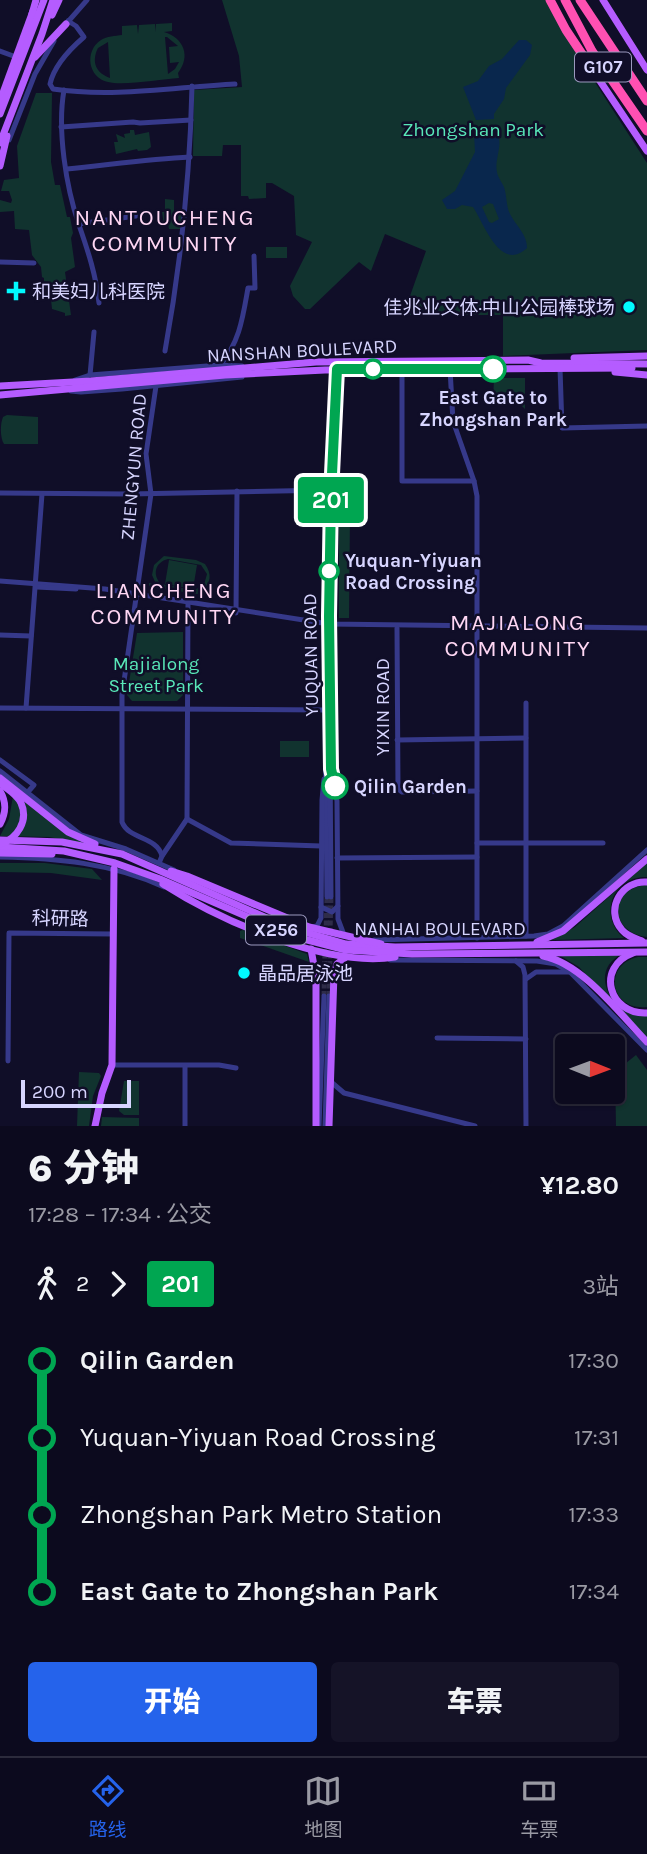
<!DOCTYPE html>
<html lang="zh">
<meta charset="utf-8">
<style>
:root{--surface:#0c0a1e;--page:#151327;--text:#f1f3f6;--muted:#9a9aa4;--line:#2c2b3c;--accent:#2563eb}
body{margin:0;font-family:Karla,"Noto Sans SC",sans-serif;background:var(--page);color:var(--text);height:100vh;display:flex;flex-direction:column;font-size:26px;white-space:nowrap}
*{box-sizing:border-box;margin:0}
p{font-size:23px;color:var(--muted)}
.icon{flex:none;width:38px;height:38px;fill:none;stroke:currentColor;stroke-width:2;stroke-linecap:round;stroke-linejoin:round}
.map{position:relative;height:1126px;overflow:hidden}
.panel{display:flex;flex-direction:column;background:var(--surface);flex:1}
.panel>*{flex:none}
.badge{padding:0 14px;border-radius:5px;font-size:24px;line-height:46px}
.needle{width:46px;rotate:91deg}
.tools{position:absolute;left:555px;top:1034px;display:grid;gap:14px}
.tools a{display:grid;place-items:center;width:70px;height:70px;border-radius:7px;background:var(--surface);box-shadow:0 2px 5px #0004,0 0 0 2px var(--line);font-size:35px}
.scale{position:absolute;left:21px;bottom:18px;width:110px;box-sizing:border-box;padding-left:7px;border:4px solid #d7d5ff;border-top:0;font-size:19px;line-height:24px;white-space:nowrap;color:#d7d5ff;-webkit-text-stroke:5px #100e28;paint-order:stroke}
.map>.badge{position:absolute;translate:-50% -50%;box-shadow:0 0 0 4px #fff}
.legs{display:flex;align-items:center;gap:10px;height:77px;padding:0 28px;font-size:23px}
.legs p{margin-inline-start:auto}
.head{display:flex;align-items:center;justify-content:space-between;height:119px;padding:0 28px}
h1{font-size:38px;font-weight:800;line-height:52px}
.cta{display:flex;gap:14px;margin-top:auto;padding:14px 28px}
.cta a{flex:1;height:80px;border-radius:7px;background:var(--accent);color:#fff;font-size:28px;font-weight:800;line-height:80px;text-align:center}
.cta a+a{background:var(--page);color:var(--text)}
ul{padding:0 28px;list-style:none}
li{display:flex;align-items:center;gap:24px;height:77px;font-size:26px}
li i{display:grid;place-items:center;width:10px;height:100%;margin:0 9px;background:currentColor}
li i::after{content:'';width:18px;height:18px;margin:-9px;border:5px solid;border-radius:50%;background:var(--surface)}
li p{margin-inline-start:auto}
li:first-child i{background:linear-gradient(#0000 50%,currentColor 0)}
li:last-child i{background:linear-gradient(currentColor 50%,#0000 0)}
.tab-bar{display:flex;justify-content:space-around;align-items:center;height:98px;border-top:2px solid var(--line);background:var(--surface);font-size:19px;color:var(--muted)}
.tab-bar a{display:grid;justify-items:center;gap:4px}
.tab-bar .active{color:var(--accent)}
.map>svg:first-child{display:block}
.green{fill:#11332f;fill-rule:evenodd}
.water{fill:#09274d;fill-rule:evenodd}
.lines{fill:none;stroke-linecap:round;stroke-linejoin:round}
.minor-tunnel{stroke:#2e2c48;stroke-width:5;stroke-dasharray:5 2.5;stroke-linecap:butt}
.minor{stroke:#36398a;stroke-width:5}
.major{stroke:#b55cff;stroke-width:7}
.highway{stroke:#ff50b2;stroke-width:9}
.major-bridge{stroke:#b55cff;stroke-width:7}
.line-1-casing{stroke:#fff;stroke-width:16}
.line-1{stroke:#00a651;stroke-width:10}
.poi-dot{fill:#01faff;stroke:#100e28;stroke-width:2.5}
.stop-1-dot{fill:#fff;stroke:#00a651;stroke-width:3.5}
.labels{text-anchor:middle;stroke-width:5;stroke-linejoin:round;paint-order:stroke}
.shield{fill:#100e28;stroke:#9b99be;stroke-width:2}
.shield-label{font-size:18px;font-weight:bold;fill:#d7d5ff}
.park-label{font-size:19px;fill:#59e8b9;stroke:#100e28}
.poi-label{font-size:19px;fill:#d7d5ff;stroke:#100e28;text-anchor:start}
.street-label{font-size:19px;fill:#d7d5ff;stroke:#100e28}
.stop-label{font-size:19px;font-weight:bold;fill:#d7d5ff;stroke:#100e28;text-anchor:start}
.quarter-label{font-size:23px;letter-spacing:2px;fill:#ffd7f4;stroke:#100e28}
</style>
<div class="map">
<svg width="647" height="1126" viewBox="0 0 647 1126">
<rect width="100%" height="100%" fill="#100e28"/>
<g class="green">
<path d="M222,0H548L589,73L647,163V350L503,356V315H410V296L426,251L385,234L371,271L359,262L310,309H305L293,296L290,286L312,242L296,235L294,196L272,183H266V198L249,199L248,196H241V145H223L222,156H193L194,90L242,87L239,56Z"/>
<path d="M172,23V31L164,32C184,38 191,56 178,73L179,78C161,79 124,86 108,82C88,78 84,51 101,40C107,36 115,36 122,35V26L137,25L138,34L139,25L155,24L156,32V24ZM167,37L178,46L169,47L170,63L179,62L175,69L168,74L165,37ZM108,42L110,78C96,73 91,62 98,48Z"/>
<path d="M36,93H52L51,162L55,185H60L67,217H70L73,233L71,238L75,267L65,272L71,315L65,316V313L52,309L51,299H44V278L42,277L41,267L32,255L29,230L15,229L14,211L0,212V200L11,203L12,200L9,191H1L4,180L19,178L17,146Z"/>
<path d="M130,130H134L135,135L149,132L151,147L147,150L138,151L137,149L116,154L114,142H118L116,134L125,138L124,134L130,133Z"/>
<path d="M165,199L174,200V212H183L181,229H169L168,224L164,225L162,212H165Z"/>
<rect x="266" y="247" width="21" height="11"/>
<path d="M494,378H525V409L519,403H493Z"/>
<path d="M7,415L38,417V444H4C0,438 0,424 3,417Z"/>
<path d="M339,514H350L349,618H339Z"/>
<path d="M164,556L196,560L205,564C212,574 211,583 202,591L206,592L205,595L149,587V583L156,584L152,575L154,565ZM168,559L201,565L207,574L204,585L194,590L161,584C152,575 155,562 168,559Z"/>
<path d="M169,560L197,565L193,589L165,584Z"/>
<path d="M183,632V695L177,701H132L127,695L137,633Z"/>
<rect x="280" y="741" width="29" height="16"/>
<path d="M13,796L23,799L89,844L49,837L0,836L9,819Z"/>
<path d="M0,863H45L92,869L102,880L51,873L0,872Z"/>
<path d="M647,863V877C612,876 598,916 624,938L552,940L575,927Z"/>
<path d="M647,885V937C609,933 608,888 647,885Z"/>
<path d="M243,930L307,954L309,962L240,938V931Z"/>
<path d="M622,954C587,971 611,1016 647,1016V1038L579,967L559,955Z"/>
<path d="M638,957H647V1007C610,1011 602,965 638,957Z"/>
<path d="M636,1055L647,1070V1126H616L615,1072Z"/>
<path d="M79,1072L99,1073L101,1076L93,1096L89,1126H77Z"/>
<path d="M124,1081H139V1115H124L119,1111Z"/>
<path d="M102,1117L139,1118V1126H101Z"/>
</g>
<g class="water">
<path d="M519,40H526L532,45L530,55L506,88L504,99L494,114V119L476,120L463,87L478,81L489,66L502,59Z"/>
<path d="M483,128C512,131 493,156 497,172C498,178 502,182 504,187C507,196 506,206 510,214C516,226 527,234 527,248C500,273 484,223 473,207L462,205L455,209H447L442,200L455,191L475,152L474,134L476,129ZM489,203L493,204L499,219L492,223L489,222L482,207Z"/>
</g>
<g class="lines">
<g class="minor-tunnel">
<path d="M326,933L327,897"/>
<path d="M330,933L331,897"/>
<path d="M324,996L325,949"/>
<path d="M329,996L330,953"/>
</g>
<g class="minor">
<path d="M68,21L76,26L84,37C70,49 54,66 50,84L53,89C114,98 175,87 235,84"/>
<path d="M66,24L87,0"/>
<path d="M0,51L16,57"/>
<path d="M64,90C57,130 66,187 79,225C88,251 96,275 99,303"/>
<path d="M61,127L133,122L140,123L191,120"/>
<path d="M9,140L35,74L54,41"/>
<path d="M67,169C108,165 149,159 190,157"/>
<path d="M78,224L136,216"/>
<path d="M0,262L34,263"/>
<path d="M165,351C181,263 190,175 192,86"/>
<path d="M220,365C240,342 243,316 248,288H255L254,256"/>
<path d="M560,368L562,428L647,426"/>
<path d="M402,369V481H474"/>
<path d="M450,369L453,421L474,481L477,496V938"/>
<path d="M90,375L94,332"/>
<path d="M75,380L90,375L220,365L242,366"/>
<path d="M156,386L146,454L151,494L122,695V822C129,840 157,836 162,856L159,863"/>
<path d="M71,391L81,392L122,389L242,377"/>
<path d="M330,428L334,367"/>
<path d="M0,493L130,494L331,490"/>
<path d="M327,500L324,614L327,897"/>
<path d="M0,581L105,589L329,624L647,628"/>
<path d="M37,587L76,589"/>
<path d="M236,613L237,491"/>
<path d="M397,628L398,789L402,792L477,791"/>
<path d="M0,635L31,636"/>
<path d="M526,703V936"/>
<path d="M0,708L326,710"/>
<path d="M26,708L42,494"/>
<path d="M397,740L526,738"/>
<path d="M0,760L34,785L27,793"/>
<path d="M0,771L81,835L126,849L174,870"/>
<path d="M334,779L337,801L338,919L344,935"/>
<path d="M187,819L231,843L321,846"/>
<path d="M477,843H603"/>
<path d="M162,856L187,819L188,602"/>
<path d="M0,857C57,858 111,863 164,887"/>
<path d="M337,858L477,857"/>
<path d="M331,897L329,614L331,497L337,367"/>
<path d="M321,907L332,912L338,906"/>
<path d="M311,927L317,926L321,918L322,800L324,779"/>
<path d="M374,940L534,936L548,934L563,926L647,850"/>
<path d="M390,960L537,961L556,964L570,972L647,1050"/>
<path d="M516,961L523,967L525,975L526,1126"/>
<path d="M526,979L536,972H569"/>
<path d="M437,1038L526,1039"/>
<path d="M8,1061L9,933L113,934"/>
<path d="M112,1065H219L236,1068"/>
<path d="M185,1066V1126"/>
<path d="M330,1081L344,1093L475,1126"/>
<path d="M319,1126L324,996"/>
<path d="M325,1126L329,996"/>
</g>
<g class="major">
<path d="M603,0L647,70"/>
<path d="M32,14L36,0"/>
<path d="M52,15L59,0"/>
<path d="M35,57L66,24"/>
<path d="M596,75L647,151"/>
<path d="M0,101L33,11"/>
<path d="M0,114L44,0"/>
<path d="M0,143L42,34L53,0"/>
<path d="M0,166L7,136"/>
<path d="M574,358L647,356"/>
<path d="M615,372L647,375"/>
<path d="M0,386L91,381L316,362L528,360L541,363L647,364"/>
<path d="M0,395L225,375L325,370L632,368"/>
<path d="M0,778L68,832L95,844"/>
<path d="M0,791C7,803 6,813 0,824"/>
<path d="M0,840L62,842L122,854L287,927L346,944L395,947L647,943"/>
<path d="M0,847L64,851L115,863L160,879L292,936L346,950L412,954L647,952"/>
<path d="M0,853L52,854"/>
<path d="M171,871L187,876L309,927L381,944"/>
<path d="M163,884C221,921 327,968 395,957"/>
<path d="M642,941C634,938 627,936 622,930C604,909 622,880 647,882"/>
<path d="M537,942L563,931L647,859"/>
<path d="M311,949L316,977V1126"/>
<path d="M633,953C595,967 609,1015 647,1013"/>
<path d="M543,956C582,963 620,1014 647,1042"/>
<path d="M95,1126L102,1093L112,1065L114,869"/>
<path d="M329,1126L334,973L337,964L346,957"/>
</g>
<g class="highway">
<path d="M550,0L566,30L596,75"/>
<path d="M565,0L592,51L647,131"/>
<path d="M580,0L647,101"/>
</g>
<path class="major-bridge" d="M0,783C7,789 17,794 21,803C29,821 17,839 0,844"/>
</g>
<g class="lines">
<g class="line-1-casing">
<path id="line-1" d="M335,786L331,769L329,616L331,495L337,369H493"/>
</g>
<use href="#line-1" class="line-1"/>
</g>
<g class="poi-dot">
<path d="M12.5 280.5h7v7h7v7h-7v7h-7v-7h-7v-7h7z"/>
<circle cx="629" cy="307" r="7"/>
<circle cx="244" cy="973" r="7"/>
</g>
<g class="stop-1-dot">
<circle cx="373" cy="369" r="9"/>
<circle cx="493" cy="369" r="12"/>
<circle cx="329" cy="571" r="9"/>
<circle cx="335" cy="786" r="12"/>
</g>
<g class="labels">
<g class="shield">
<rect x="575" y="52.5" width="56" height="29" rx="5"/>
<rect x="246" y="915.5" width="60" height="29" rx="5"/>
</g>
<g class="shield-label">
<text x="603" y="73">G107</text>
<text x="276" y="936">X256</text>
</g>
<g class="park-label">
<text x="473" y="136">Zhongshan Park</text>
<text x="156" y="670">Majialong<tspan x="156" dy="22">Street Park</tspan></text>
</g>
<g class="poi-label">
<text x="32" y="298">和美妇儿科医院</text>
<text x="615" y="314" text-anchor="end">佳兆业文体·中山公园棒球场</text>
<text x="258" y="980">晶品居泳池</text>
</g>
<g class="street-label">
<text transform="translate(302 350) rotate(-3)" y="7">NANSHAN BOULEVARD</text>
<text transform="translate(133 467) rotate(-85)" y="7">ZHENGYUN ROAD</text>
<text transform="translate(310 655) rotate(-91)" y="7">YUQUAN ROAD</text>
<text transform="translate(382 707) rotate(-90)" y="7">YIXIN ROAD</text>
<text transform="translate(60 918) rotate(1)" y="7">科研路</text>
<text x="440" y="935">NANHAI BOULEVARD</text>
</g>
<g class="stop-label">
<text x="493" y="404" text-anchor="middle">East Gate to<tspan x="493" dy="22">Zhongshan Park</tspan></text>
<text x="345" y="567">Yuquan-Yiyuan<tspan x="345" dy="22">Road Crossing</tspan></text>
<text x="354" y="793">Qilin Garden</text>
</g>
<g class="quarter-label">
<text x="165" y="225">NANTOUCHENG<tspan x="165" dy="26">COMMUNITY</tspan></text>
<text x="164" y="598">LIANCHENG<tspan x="164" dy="26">COMMUNITY</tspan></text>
<text x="518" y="630">MAJIALONG<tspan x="518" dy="26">COMMUNITY</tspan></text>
</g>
</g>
</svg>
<div class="tools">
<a><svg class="needle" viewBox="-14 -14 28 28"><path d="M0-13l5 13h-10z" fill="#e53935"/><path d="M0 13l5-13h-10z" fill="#9a9aa4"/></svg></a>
</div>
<div class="scale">200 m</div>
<b class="badge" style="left:331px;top:500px;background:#00a651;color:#fff">201</b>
</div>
<section class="panel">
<div class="head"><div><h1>6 分钟</h1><p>17:28 – 17:34 · 公交</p></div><b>¥12.80</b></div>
<div class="legs"><svg class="icon" aria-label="walk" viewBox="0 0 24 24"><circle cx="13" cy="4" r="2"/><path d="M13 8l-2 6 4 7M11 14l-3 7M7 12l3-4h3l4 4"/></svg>2<svg class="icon" aria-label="forward" viewBox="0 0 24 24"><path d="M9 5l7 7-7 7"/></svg><b class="badge" style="background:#00a651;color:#fff">201</b><p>3站</p></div>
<ul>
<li><i style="color:#00a651"></i><b>Qilin Garden</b><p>17:30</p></li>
<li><i style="color:#00a651"></i><span>Yuquan-Yiyuan Road Crossing</span><p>17:31</p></li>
<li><i style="color:#00a651"></i><span>Zhongshan Park Metro Station</span><p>17:33</p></li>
<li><i style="color:#00a651"></i><b>East Gate to Zhongshan Park</b><p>17:34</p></li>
</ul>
<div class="cta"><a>开始</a><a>车票</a></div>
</section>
<nav class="tab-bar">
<a class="active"><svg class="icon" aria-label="directions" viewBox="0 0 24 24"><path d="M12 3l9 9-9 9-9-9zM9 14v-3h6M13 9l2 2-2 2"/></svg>路线</a>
<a><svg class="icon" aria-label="map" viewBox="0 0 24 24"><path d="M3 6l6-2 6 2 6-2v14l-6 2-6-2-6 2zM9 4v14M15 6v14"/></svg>地图</a>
<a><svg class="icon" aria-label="tickets" viewBox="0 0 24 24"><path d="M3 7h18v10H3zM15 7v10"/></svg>车票</a>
</nav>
